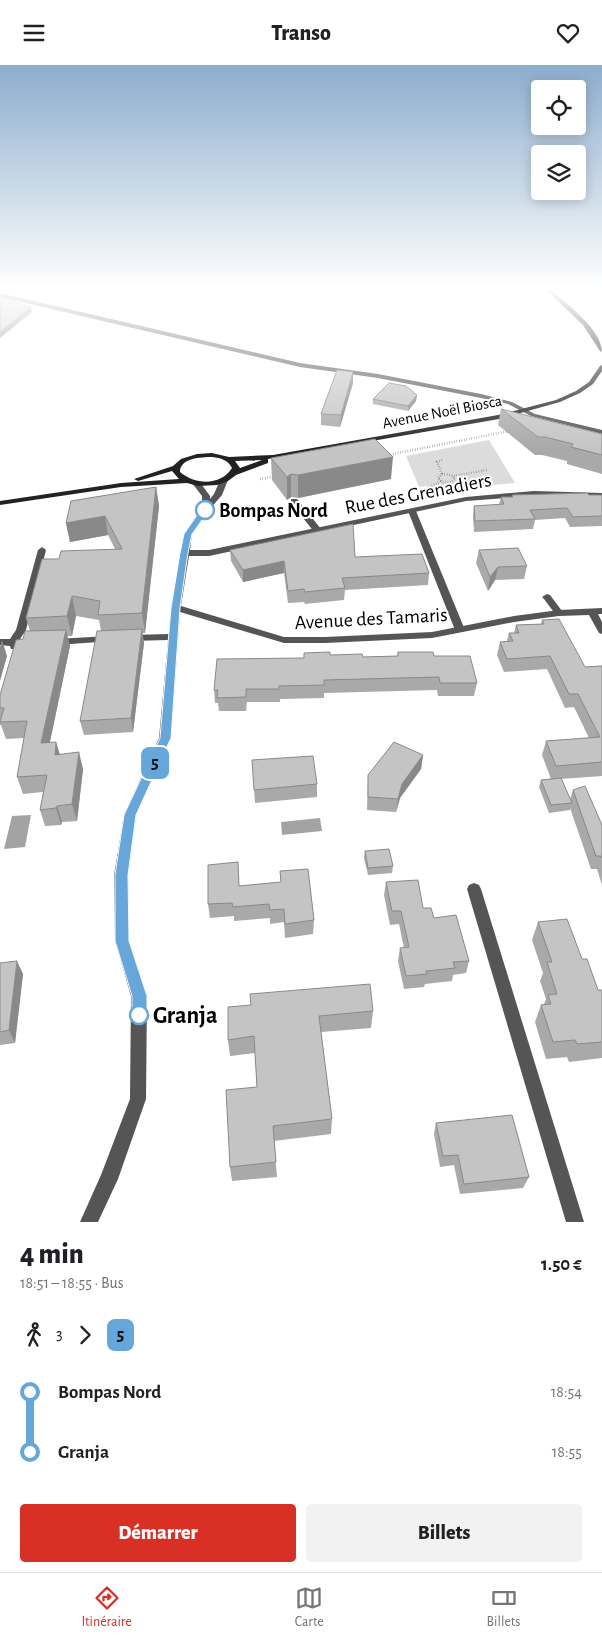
<!DOCTYPE html>
<html lang="fr">
<meta charset="utf-8">
<style>
:root{--surface:#fff;--page:#f2f2f2;--text:#202124;--muted:#757577;--line:#e0e0e0;--accent:#d93025}
body{margin:0;font-family:"Alegreya Sans",sans-serif;background:var(--page);color:var(--text);height:100vh;display:flex;flex-direction:column;font-size:19px;white-space:nowrap}
*{box-sizing:border-box;margin:0}
p{font-size:16px;color:var(--muted)}
.icon{flex:none;width:28px;height:28px;fill:none;stroke:currentColor;stroke-width:2;stroke-linecap:round;stroke-linejoin:round}
.map{position:relative;height:1157px;overflow:hidden}
.details{display:flex;flex-direction:column;background:var(--surface);flex:1}
.details>*{flex:none}
.badge{padding:0 10px;border-radius:8px;font-size:18px;line-height:32px}
.fabs{position:absolute;left:531px;top:15px;display:grid;gap:10px}
.fabs a{display:grid;place-items:center;width:55px;height:55px;border-radius:5px;background:var(--surface);box-shadow:0 2px 12px #0003;font-size:25px}
.map>.badge{position:absolute;translate:-50% -50%;box-shadow:0 0 0 2px #fff}
.legs{display:flex;align-items:center;gap:8px;height:55px;padding:0 20px;font-size:16px}
.legs p{margin-inline-start:auto}
.headline{display:flex;align-items:center;justify-content:space-between;height:85px;padding:0 20px}
h1{font-size:28px;font-weight:800;line-height:38px}
.primary-button{display:flex;gap:10px;margin-top:auto;padding:10px 20px}
.primary-button a{flex:1;height:58px;border-radius:5px;background:var(--accent);color:#fff;font-size:20px;font-weight:800;line-height:58px;text-align:center}
.primary-button a+a{background:var(--page);color:var(--text)}
ul{padding:0 20px;list-style:none}
li{display:flex;align-items:center;gap:18px;height:60px;font-size:19px}
li i{display:grid;place-items:center;width:8px;height:100%;margin:0 6px;background:currentColor}
li i::after{content:'';width:12px;height:12px;margin:-6px;border:4px solid;border-radius:50%;background:var(--surface)}
li p{margin-inline-start:auto}
li:first-child i{background:linear-gradient(#0000 50%,currentColor 0)}
li:last-child i{background:linear-gradient(currentColor 50%,#0000 0)}
header{display:flex;justify-content:space-between;align-items:center;height:65px;padding:0 20px;background:var(--surface);font-size:22px;font-weight:800}
.dock{display:flex;justify-content:space-around;align-items:center;height:70px;border-top:1px solid var(--line);background:var(--surface);font-size:14px;color:var(--muted)}
.dock a{display:grid;justify-items:center;gap:2px}
.dock .on{color:var(--accent)}
.map>svg:first-child{display:block}
.green{fill:#dcdcdc}
.water{fill:#a3a3a3}
.lines{fill:none;stroke-linecap:round;stroke-linejoin:round}
.path{stroke:#777;stroke-width:2.5;stroke-dasharray:0.5 2;stroke-linecap:butt}
.lane{fill:#555;fill-rule:evenodd}
.street{fill:#555;fill-rule:evenodd}
.secondary{fill:#222;fill-rule:evenodd}
.wall{fill:#a9a9a9}
.shaded-wall{fill:#898989}
.building{fill:#c4c4c4;stroke:#898989}
.line-1{fill:#65a6db;stroke:#fff}
.stop-1-dot{fill:#fff;stroke:#65a6db;stroke-width:2.5}
.labels{text-anchor:middle;stroke-width:4;stroke-linejoin:round;paint-order:stroke}
.far-street-label{font-size:16px;fill:#000;stroke:#fff}
.street-label{font-size:20px;fill:#000;stroke:#fff}
.stop-label{font-size:20px;font-weight:bold;fill:#000;stroke:#fff;text-anchor:start}
.near-stop-label{font-size:24px;font-weight:bold;fill:#000;stroke:#fff;text-anchor:start}
</style>
<header><svg class="icon" aria-label="menu" viewBox="0 0 24 24"><path d="M4 6h16M4 12h16M4 18h16"/></svg>Transo<svg class="icon" aria-label="heart" viewBox="0 0 24 24"><path d="M12 20l-8-8c-3-5 5-10 8-4 3-6 11-1 8 4z"/></svg></header>
<div class="map">
<svg width="602" height="1157" viewBox="0 0 602 1157">
<rect width="100%" height="100%" fill="#fff"/>
<path class="green" d="M489,375L515,418L478,421L432,430L427,421L419,422L406,391Z"/>
<g class="water">
<path d="M31,750L25,782L4,784L12,751Z"/>
<path d="M320,753L322,766L282,770L281,757Z"/>
</g>
<g class="lines">
<g class="path">
<path d="M388,390L509,366"/>
<path d="M442,395L437,397L442,409"/>
<path d="M442,409L451,410L455,414L451,417H442L438,413Z"/>
<path d="M454,411L487,405"/>
<path d="M260,414L276,411"/>
<path d="M420,431L419,428L441,416"/>
</g>
<g class="lane">
<path d="M291,434H297L321,464V468H315L291,438Z"/>
<path d="M409,444H412L416,446L465,565L463,567H457L455,565L408,446Z"/>
<path d="M547,529L550,530L562,546L564,548L562,550H556L544,534L542,532Z"/>
<path d="M474,818L479,820L481,824L584,1157H566L467,824L469,820Z"/>
</g>
<g class="street">
<path d="M0,228L300,298L378,309L481,329L512,337L535,349L602,365V369L531,351L508,339L481,333L378,313L300,302L0,232Z"/>
<path d="M221,413H224L228,415L222,430L209,445L192,469L190,485H209L466,432L534,426L602,428V432L534,431L466,436L209,491H189L181,541L284,572H325L432,567L514,551L559,545L602,543V549H598L602,557V569L599,568L589,550L559,551L514,557L432,573L325,578H284L180,547L171,673L136,750L128,810L129,876L147,931L146,1034L118,1114L98,1157H80L101,1110L130,1034L131,931L115,876L114,810L124,750L159,673L168,575L131,576L126,573L131,570L169,569L171,543L184,469L202,443V431L192,418L196,416H199L210,431V434L214,429Z"/>
<path d="M42,482L46,485L26,565L20,574L29,575L34,578L29,581H20L19,584H11L10,581L0,580V574H10L16,565L38,485Z"/>
<path d="M109,571L113,572L114,574L113,576L56,580L51,577L56,574Z"/>
</g>
<g class="secondary">
<path d="M544,223H549C565,238 602,264 602,287L600,286L583,260Z"/>
<path d="M602,300V306L593,319L580,328L560,337L499,354L268,394V398L236,410L228,416L217,420L198,421L187,418L121,422L0,440V436L121,418L179,414L172,406L138,416L134,414L173,401L181,394L197,389L212,388L229,392L273,390L498,350L556,335L576,326L589,317L600,301ZM212,392C221,393 228,395 232,403C221,421 195,420 180,407C180,393 201,392 212,392ZM262,395L240,403L235,396Z"/>
</g>
</g>
<g class="wall">
<path d="M353,307V318L340,362L321,360V349Z"/>
<path d="M417,330L416,336L408,346L373,339V334Z"/>
<path d="M501,344L602,369V409L567,399V396L542,390H535L498,360Z"/>
<path d="M271,393L391,414L298,433L291,432L287,435L272,415Z"/>
<path d="M156,422L159,441L145,568H142L144,578L133,667L84,670L80,656L101,566L99,555L76,551L72,571H67L70,581L50,677L60,689L83,704L77,756L62,757L61,760L45,761L40,745L43,727L23,729L17,712L24,673L6,674L1,660H0V630L23,574L30,566L26,553L59,494L115,484L108,470L70,477L66,458Z"/>
<path d="M512,430H602V461L570,462L565,453L535,455L533,464L474,467L473,452L474,441L499,440L501,432H512Z"/>
<path d="M230,485L355,492L429,508L428,520L345,525L344,535L305,539L304,537L288,538L284,508L243,517L231,496Z"/>
<path d="M479,485L527,501L524,514L495,515L488,526L476,498Z"/>
<path d="M542,555L585,602L602,601V711L561,714L570,734L573,725L602,760V820L597,804H591L570,743V745L549,748L539,722L541,715L551,714L542,690L546,676L589,673L574,642L565,643L547,604L504,607L497,590L500,577L507,576L509,568H514L516,560L541,559Z"/>
<path d="M398,587L434,591L477,618L474,631H438L437,625L324,628V633L280,634V637H247L246,646H219L218,638H215L214,625L304,593L330,590L363,592L397,591Z"/>
<path d="M423,690L421,704L400,733L396,747L367,745L368,710Z"/>
<path d="M252,695L317,719V732L255,738Z"/>
<path d="M365,786L393,801L392,808L368,810L364,793Z"/>
<path d="M280,806L314,855L313,869L285,873L284,857L270,859V853L234,856V851L210,853L208,839L239,811V821L281,817Z"/>
<path d="M386,817L423,843L434,853L469,896L466,908L453,910L452,916L425,919L424,922L404,924L398,896L400,883H404L399,859L390,860L384,830Z"/>
<path d="M538,857L582,894L598,925H602V993L569,997L567,992L546,994L535,957L541,940L544,939L546,934L540,916L543,908L532,875Z"/>
<path d="M0,898L23,909L15,978L0,980Z"/>
<path d="M228,942L373,946L371,963L321,967L332,1054L331,1069L274,1076L277,1112L232,1116L230,1102L257,1022L255,988L230,991L228,975Z"/>
<path d="M436,1058L529,1112L523,1123L460,1129L454,1100L440,1102L434,1069Z"/>
</g>
<g class="shaded-wall">
<path d="M31,242L32,247L0,273V267Z"/>
<path d="M353,307V318L340,362L341,350Z"/>
<path d="M417,330L416,336L408,346V341Z"/>
<path d="M393,392L391,414L298,433V410Z"/>
<path d="M291,409V432L287,435V412Z"/>
<path d="M156,422L159,441L145,568L142,548Z"/>
<path d="M105,451L108,470L70,477L66,458Z"/>
<path d="M284,496V508L243,517V505Z"/>
<path d="M498,502L495,515L488,526L490,512Z"/>
<path d="M72,531L76,551L72,571L67,551Z"/>
<path d="M142,564L144,578L133,667L131,653Z"/>
<path d="M66,565L70,581L46,695L41,678Z"/>
<path d="M2,575L7,591L0,616V582Z"/>
<path d="M56,677L61,693L55,690Z"/>
<path d="M79,687L83,704L77,756L72,739Z"/>
<path d="M423,690L421,704L400,733L396,747L398,734L402,719Z"/>
<path d="M57,741L62,757L61,760L56,743Z"/>
<path d="M17,896L23,909L15,978L9,965Z"/>
</g>
<g class="building">
<path d="M0,232L31,242L0,267Z"/>
<path d="M337,305L353,307L341,350L321,349Z"/>
<path d="M389,318L406,321L417,330L408,341L373,334Z"/>
<path d="M501,344L602,369V390L571,382L573,379L545,372H538Z"/>
<path d="M375,374L393,392L298,410L291,409L287,412L271,393Z"/>
<path d="M156,422L142,548L98,550L100,536L72,531L67,551L26,553L42,494H59L61,486L122,484L105,451L66,458L71,436Z"/>
<path d="M587,428L589,430H602V451L573,452L567,443L530,445L535,454L475,456L474,441L504,439L501,432H513L512,430Z"/>
<path d="M353,459L355,492L422,489L429,508L342,513L345,523L305,527L304,524L288,526L284,496L243,505L230,485Z"/>
<path d="M518,483L527,501L498,502L490,512L479,485Z"/>
<path d="M559,554L585,602L602,601V697L556,701L546,676L600,672L578,629H569L550,591L507,594L500,577L513,576L509,568H519L516,560L544,559L542,555Z"/>
<path d="M142,564L131,653L80,656L97,566Z"/>
<path d="M66,565L41,678L56,677L55,690L79,687L72,739L57,741L56,743L40,745L47,710L17,712L27,656L0,657L4,643H0V630L16,575L23,574L25,566Z"/>
<path d="M330,587V590L362,589L363,592L398,591V587H433L434,591H470L477,618H440L439,612L324,615V620L279,621V624H246V632L217,633L218,625H214L217,594L304,593V588Z"/>
<path d="M394,677L423,690L402,719L398,734L368,732V710Z"/>
<path d="M313,691L317,719L254,725L252,695Z"/>
<path d="M561,713L572,738L551,740L541,715Z"/>
<path d="M585,721L602,760V793L601,791H596L573,725Z"/>
<path d="M389,784L393,801L368,803L365,786Z"/>
<path d="M238,797L239,821L281,817L280,806L308,804L314,855L285,859L284,844L270,845L269,839L233,842L232,838L208,839V800Z"/>
<path d="M418,815L423,843H431L434,853L456,850L469,896L453,897L455,903L426,906L427,909L406,911L400,883L409,882L401,846H392L386,817Z"/>
<path d="M567,854L582,894H587L598,925H602V977L577,979L575,975L553,977L541,940L551,939L548,930L557,929L547,897H552L538,857Z"/>
<path d="M17,896L9,965L0,967V898Z"/>
<path d="M370,919L373,946L319,951L332,1054L273,1061L276,1097L230,1102L226,1025L257,1022L254,971L228,975V942L251,940L250,929Z"/>
<path d="M512,1050L529,1112L464,1119L458,1090L443,1091L436,1058Z"/>
</g>
<linearGradient id="sky" x2="0" y2="1"><stop stop-color="#8cadcc"/><stop offset="0.58" stop-color="#fff"/><stop offset="1" stop-color="#fff" stop-opacity="0"/></linearGradient>
<rect width="602" height="385" fill="url(#sky)"/>
<path class="line-1" d="M202,443L209,445L192,469L188,488L180,543L171,673L136,750L128,810L129,876L147,931V950L144,956L139,958L134,956L132,950V931L115,876V810L124,750L160,673L171,543L180,488L184,469Z"/>
<g class="stop-1-dot">
<circle cx="205" cy="445" r="9"/>
<circle cx="139" cy="950" r="9"/>
</g>
<g class="labels">
<g class="far-street-label">
<text transform="translate(442 346) rotate(-11)" y="6">Avenue Noël Biosca</text>
</g>
<g class="street-label">
<text transform="translate(418 428) rotate(-11)" y="7">Rue des Grenadiers</text>
<text transform="translate(371 553) rotate(-3)" y="7">Avenue des Tamaris</text>
</g>
<g class="stop-label">
<text x="219" y="452">Bompas Nord</text>
</g>
<g class="near-stop-label">
<text x="153" y="958">Granja</text>
</g>
</g>
</svg>
<div class="fabs">
<a><svg class="icon" aria-label="locate" viewBox="0 0 24 24"><circle cx="12" cy="12" r="6"/><path d="M12 2v4M12 18v4M2 12h4M18 12h4"/></svg></a>
<a><svg class="icon" aria-label="layers" viewBox="0 0 24 24"><path d="M12 4l9 5-9 5-9-5zM3 14l9 5 9-5"/></svg></a>
</div>
<b class="badge" style="left:155px;top:698px;background:#65a6db;color:#111">5</b>
</div>
<section class="details">
<div class="headline"><div><h1>4 min</h1><p>18:51 – 18:55 · Bus</p></div><b>1.50 €</b></div>
<div class="legs"><svg class="icon" aria-label="walk" viewBox="0 0 24 24"><circle cx="13" cy="4" r="2"/><path d="M13 8l-2 6 4 7M11 14l-3 7M7 12l3-4h3l4 4"/></svg>3<svg class="icon" aria-label="forward" viewBox="0 0 24 24"><path d="M9 5l7 7-7 7"/></svg><b class="badge" style="background:#65a6db;color:#111">5</b></div>
<ul>
<li><i style="color:#65a6db"></i><b>Bompas Nord</b><p>18:54</p></li>
<li><i style="color:#65a6db"></i><b>Granja</b><p>18:55</p></li>
</ul>
<div class="primary-button"><a>Démarrer</a><a>Billets</a></div>
</section>
<nav class="dock">
<a class="on"><svg class="icon" aria-label="directions" viewBox="0 0 24 24"><path d="M12 3l9 9-9 9-9-9zM9 14v-3h6M13 9l2 2-2 2"/></svg>Itinéraire</a>
<a><svg class="icon" aria-label="map" viewBox="0 0 24 24"><path d="M3 6l6-2 6 2 6-2v14l-6 2-6-2-6 2zM9 4v14M15 6v14"/></svg>Carte</a>
<a><svg class="icon" aria-label="tickets" viewBox="0 0 24 24"><path d="M3 7h18v10H3zM15 7v10"/></svg>Billets</a>
</nav>
